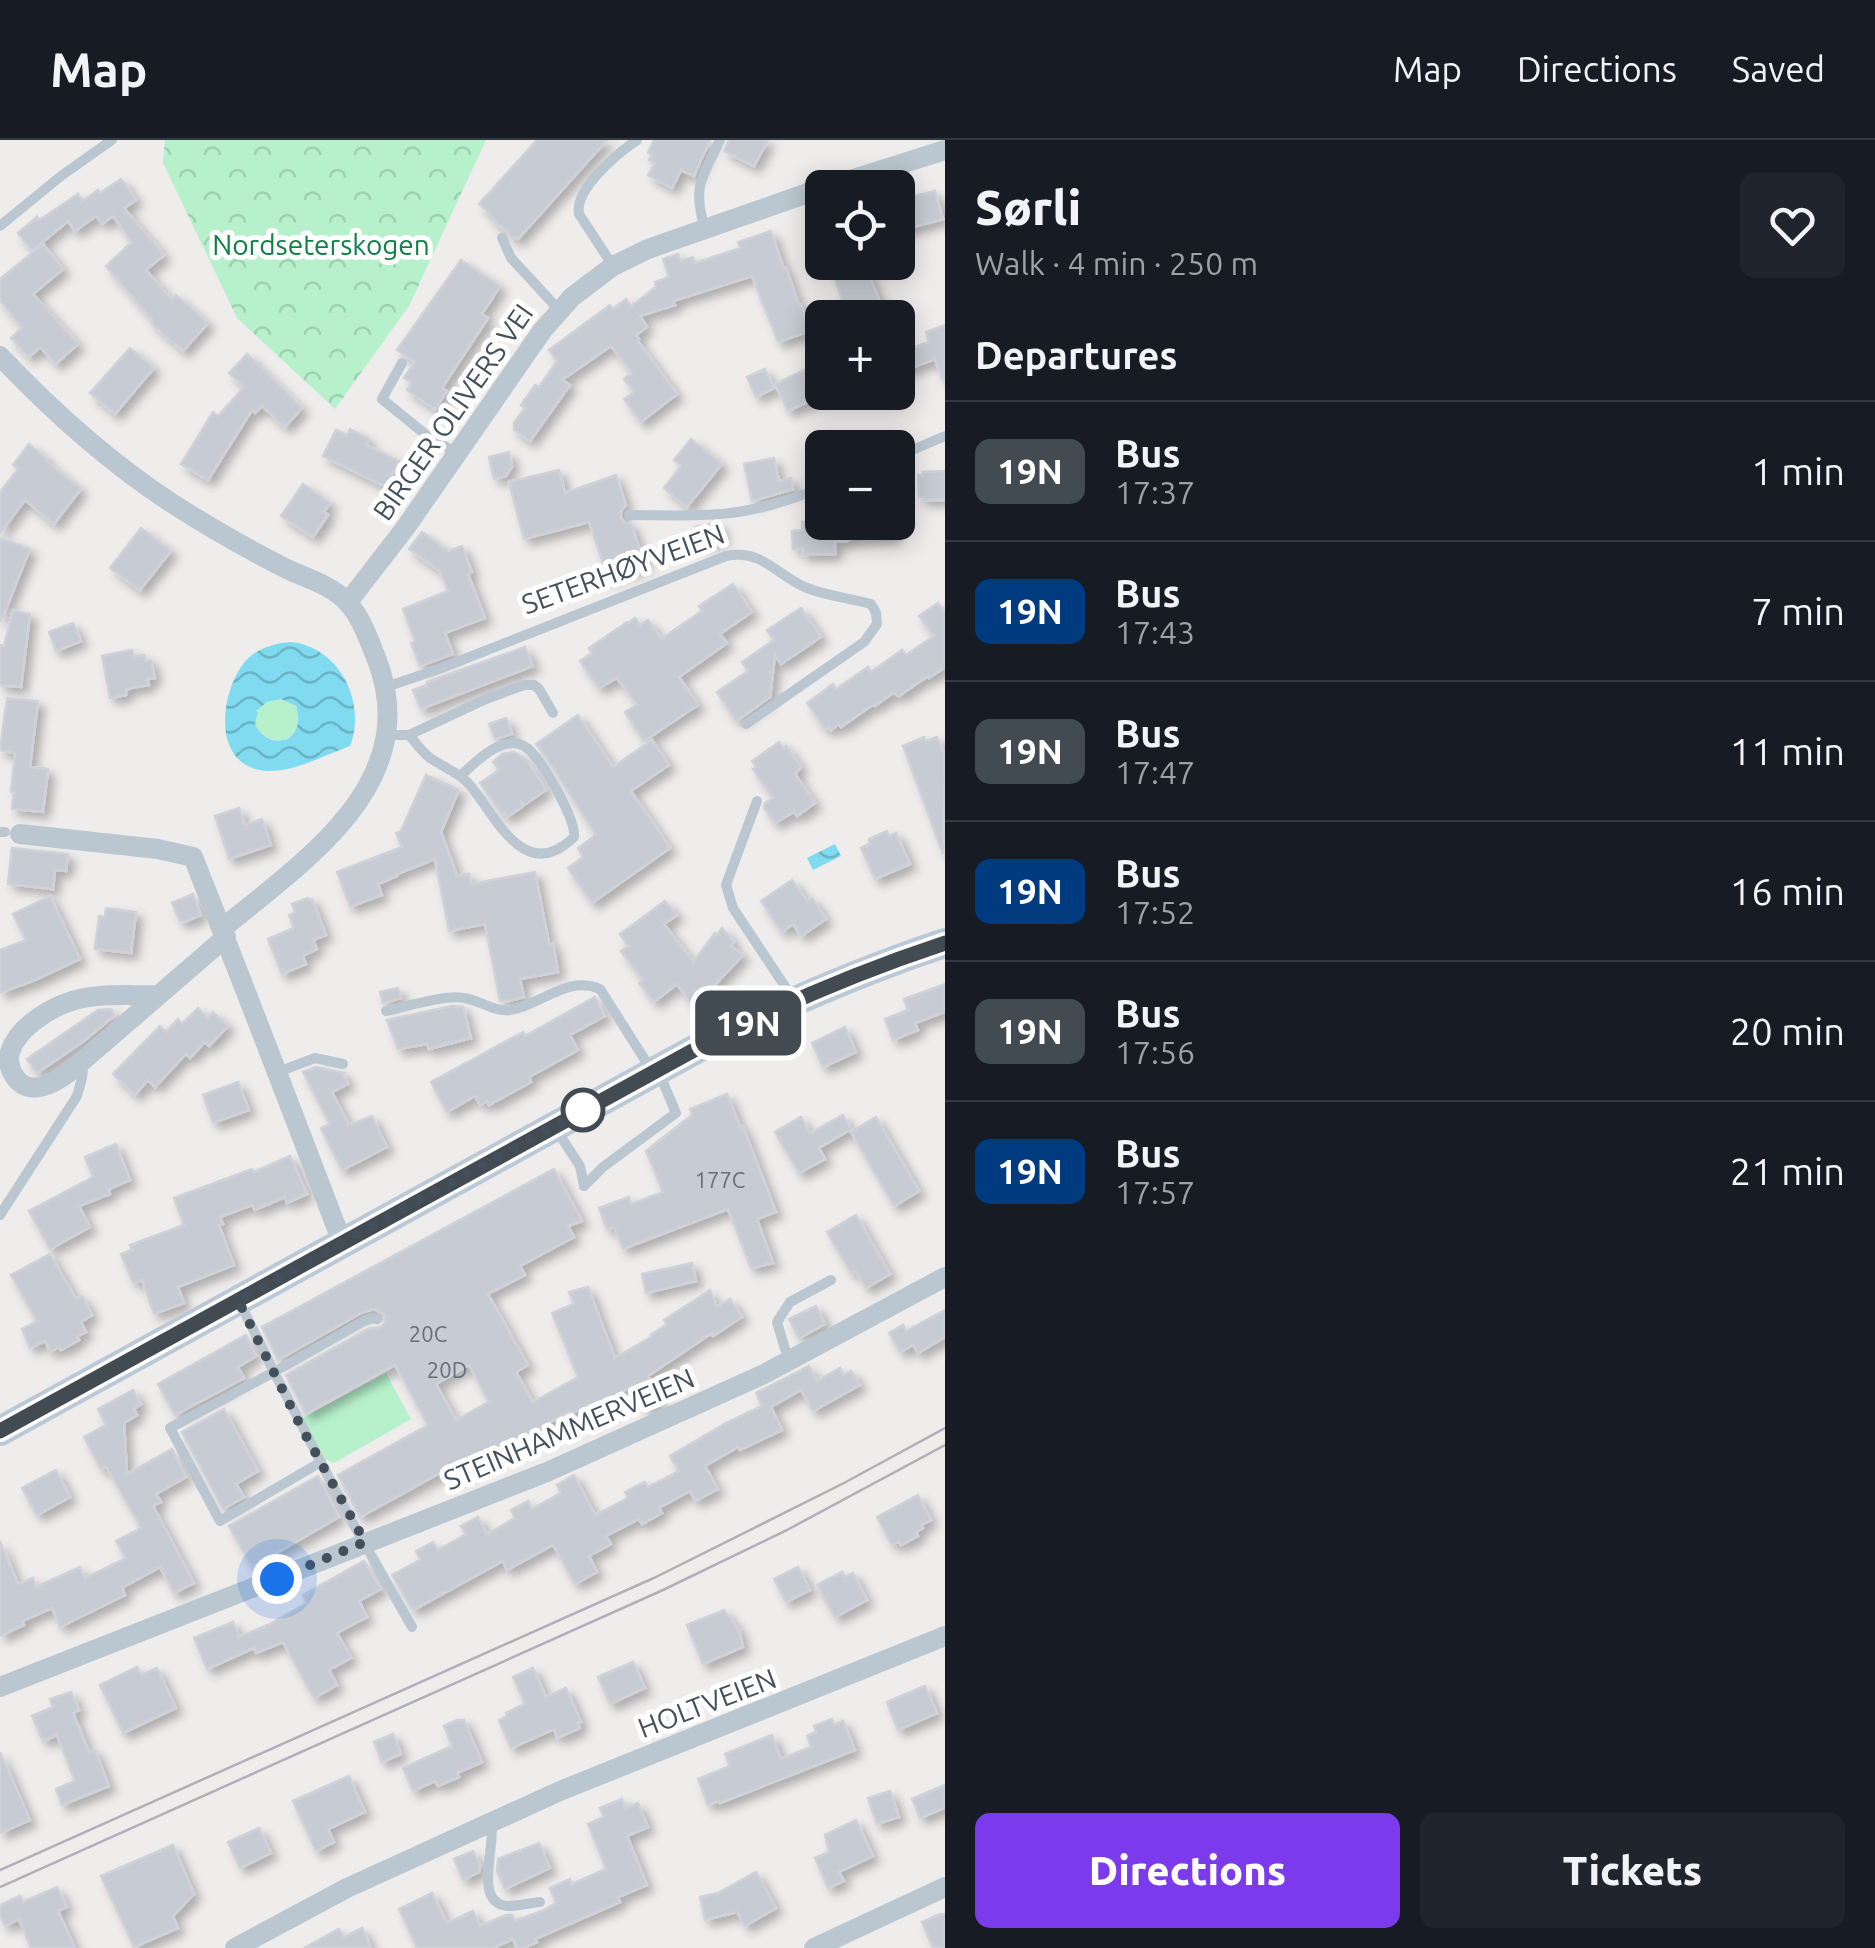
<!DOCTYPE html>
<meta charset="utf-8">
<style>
:root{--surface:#171b24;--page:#20242c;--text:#f1f3f6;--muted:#9ea1a6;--line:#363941;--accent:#7c3aed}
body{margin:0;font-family:Ubuntu,sans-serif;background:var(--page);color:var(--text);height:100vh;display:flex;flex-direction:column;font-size:38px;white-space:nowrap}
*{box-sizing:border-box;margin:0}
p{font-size:32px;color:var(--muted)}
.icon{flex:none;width:55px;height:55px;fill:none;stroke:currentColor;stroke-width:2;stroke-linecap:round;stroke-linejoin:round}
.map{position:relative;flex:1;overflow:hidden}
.panel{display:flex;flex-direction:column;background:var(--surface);width:930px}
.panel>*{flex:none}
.badge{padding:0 20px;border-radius:15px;font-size:35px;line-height:65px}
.buttons{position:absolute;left:805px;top:30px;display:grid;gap:20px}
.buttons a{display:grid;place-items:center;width:110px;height:110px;border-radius:15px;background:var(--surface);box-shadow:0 5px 25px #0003;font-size:50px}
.you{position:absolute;width:50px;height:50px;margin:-25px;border:8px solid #fff;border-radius:50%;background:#1a73e8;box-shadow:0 0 0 15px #1a73e833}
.map>.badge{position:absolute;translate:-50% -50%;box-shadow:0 0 0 5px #fff}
h2{padding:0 30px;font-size:38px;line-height:90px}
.round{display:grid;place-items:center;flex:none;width:105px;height:105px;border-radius:15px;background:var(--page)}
.headline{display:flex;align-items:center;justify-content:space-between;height:170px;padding:0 30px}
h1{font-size:48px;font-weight:800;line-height:75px}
.primary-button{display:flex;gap:20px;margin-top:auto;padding:20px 30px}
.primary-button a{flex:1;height:115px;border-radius:15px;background:var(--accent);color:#fff;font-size:40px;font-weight:800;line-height:115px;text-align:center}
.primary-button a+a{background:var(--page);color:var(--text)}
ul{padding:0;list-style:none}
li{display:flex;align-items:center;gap:30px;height:140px;padding:0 30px;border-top:2px solid var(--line)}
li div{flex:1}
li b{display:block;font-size:38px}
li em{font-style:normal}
li .badge{min-width:110px;font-weight:700;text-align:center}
header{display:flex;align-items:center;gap:60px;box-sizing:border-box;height:140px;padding:0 50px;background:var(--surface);border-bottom:2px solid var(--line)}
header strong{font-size:48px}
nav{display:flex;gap:55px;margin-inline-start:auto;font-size:35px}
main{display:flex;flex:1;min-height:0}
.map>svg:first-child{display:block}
.grass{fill:#b6f1cc}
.forest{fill:url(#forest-crowns)}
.water{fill:url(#water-waves);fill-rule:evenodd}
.building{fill:#c7cbd3;stroke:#cfd2d9;stroke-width:2.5;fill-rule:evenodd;filter:url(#shadow)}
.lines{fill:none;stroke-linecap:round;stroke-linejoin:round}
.service{stroke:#bbc7d0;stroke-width:10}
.minor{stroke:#bbc7d0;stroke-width:20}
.secondary{stroke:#bbc8d5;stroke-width:30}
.tram{stroke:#aeb1b7;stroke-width:2.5}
.line-casing{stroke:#fff;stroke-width:22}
.line{stroke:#424a52;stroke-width:15}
.walk{stroke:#43505b;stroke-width:10;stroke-dasharray:0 18}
.stop-dot{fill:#fff;stroke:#424a52;stroke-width:5}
.labels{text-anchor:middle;stroke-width:10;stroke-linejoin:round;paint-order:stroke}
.number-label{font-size:22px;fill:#646f79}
.park-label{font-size:28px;fill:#108047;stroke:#fff}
.street-label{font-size:28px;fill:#43505b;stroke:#fff}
</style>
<header>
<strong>Map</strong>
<nav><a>Map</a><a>Directions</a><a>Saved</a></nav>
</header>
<main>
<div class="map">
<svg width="945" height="1808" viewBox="0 0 945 1808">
<defs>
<pattern id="forest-crowns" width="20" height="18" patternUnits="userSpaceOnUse" patternTransform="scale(2.5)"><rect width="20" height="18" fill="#b6f1cc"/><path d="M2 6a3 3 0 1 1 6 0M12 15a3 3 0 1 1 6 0" fill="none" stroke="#9ed0b1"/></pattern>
<pattern id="water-waves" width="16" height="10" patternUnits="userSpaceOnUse" patternTransform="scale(2.5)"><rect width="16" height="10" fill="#80dbf1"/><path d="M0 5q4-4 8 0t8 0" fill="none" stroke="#6ab4c6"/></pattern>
<filter id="shadow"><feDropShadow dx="6" dy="6" stdDeviation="5" flood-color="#0004"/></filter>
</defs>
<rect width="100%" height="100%" fill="#efecec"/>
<g class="grass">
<path d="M281,559L296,566C300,579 299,590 288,599C272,603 265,598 255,585L258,573L256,571L267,562Z"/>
<path d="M386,1233L411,1279L334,1323L325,1319L303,1278Z"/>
</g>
<path class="forest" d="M165,0H486L409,166L335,269L237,178L163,23Z"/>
<g class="water">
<path d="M291,502C340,507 367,563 350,606C325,615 295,632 267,631C212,627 219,557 243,524C254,509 274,503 291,502ZM281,559L296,566C300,579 299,591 288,599C271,603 265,599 255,585L258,572L256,571L267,562Z"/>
<path d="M835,704L841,716L813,730L807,718Z"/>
</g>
<g class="building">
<path d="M537,0H607L518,99L515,97L513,99L508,92L492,80L494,78L479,64Z"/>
<path d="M654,0H710L694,36L681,30L672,48L648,35L655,23L649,20L652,15L648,13Z"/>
<path d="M729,0H768L754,26L724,11Z"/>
<path d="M121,39L136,60L124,68L164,115L146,130L172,160L176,155L208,183L183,211L151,183L153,181L106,126L132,102L113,76L102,84L96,76L75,91L68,81L32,111L18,93L37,77L38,80L44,77L78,54L83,61L98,50L100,53Z"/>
<path d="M935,51L943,79L898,91V60Z"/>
<path d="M771,91L784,129L786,128L799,165H801L810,191L778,202L752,136L673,161L675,165L640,176L647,187L636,195L639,199L637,200L677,254L641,282L624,259L634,252L624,239L632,233L611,206L562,240L570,245L530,301L514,290V283L525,268L521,265L535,245L539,247L557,221L549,210L610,165L613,169L626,159L631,166L656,147L655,142L669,137L663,119L678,114L681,121L693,117L695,123L740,108L738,102Z"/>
<path d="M43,104L63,129L33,154L78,204L56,224L40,207L29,217L11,198L22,188L0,160V139Z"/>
<path d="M461,120L500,146L482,174L488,178L442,248L447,251L435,269L407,250L412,243L404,238L415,222L397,210Z"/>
<path d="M830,122H864L881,165L847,176Z"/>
<path d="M945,185V238L942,239L935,219L898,233V213L929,202L926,192Z"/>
<path d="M130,208L154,228L115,274L90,253Z"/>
<path d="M247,214L302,268L285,287L262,266L255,273L252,270L208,340L181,324L213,272L218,276L244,247L229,233Z"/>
<path d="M813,226L822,246V252L826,253L788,271L775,244Z"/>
<path d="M765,229L774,248L756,257L747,237Z"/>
<path d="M350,289L369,299L366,305L399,321L386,347L323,316L336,290L347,295Z"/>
<path d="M691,299L722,324L687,367L664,348L681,326L674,320Z"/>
<path d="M29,304L47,319L46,321L81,349L54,384L25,360L0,393V352L18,329L13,325Z"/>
<path d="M509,312L512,327L506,336L494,339L489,317Z"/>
<path d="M774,318L779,341L791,338L793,349L752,361L744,324Z"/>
<path d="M559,330L565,353L616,335L626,365L621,371V378L625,383L631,384L645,425L608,438L589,382L524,399L509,342Z"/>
<path d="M945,331V360H924V357H919L918,335H923V332Z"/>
<path d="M303,344L330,363L324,372L328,375L313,397L281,376Z"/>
<path d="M802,382H894V397L847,399V401H835V414L803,415V408L793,409L792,391L802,390Z"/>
<path d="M719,383L723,398L701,405L695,387Z"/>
<path d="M141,388L171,411L140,450L110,428Z"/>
<path d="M422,392L448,411L462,406L472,432L468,434L485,478L445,493L453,514L420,526L411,503L415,501L403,469L448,451L440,431L409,409Z"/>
<path d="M0,398L30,409L1,481H0Z"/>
<path d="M733,444L752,472L720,494L727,503L679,537L698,565L644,601L625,572L637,564L617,538L599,548L580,521L592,513L589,508L627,482L628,483L635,478L640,485L648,480L661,499L702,471L699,466Z"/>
<path d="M938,463L945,473V527L929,538L928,536L899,556L893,553L875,566L874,564L841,587L839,584L831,590L829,587L825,589L807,563L833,544L836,549L868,527L871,532L902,510L906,515L934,496L919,476Z"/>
<path d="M801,468L821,497L781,524L775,515L770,557L738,580L735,579L717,552L748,531L742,522L774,500L767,490Z"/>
<path d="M13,470L30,474L21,547L0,545V505L4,506Z"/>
<path d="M73,483L81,501L56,511L49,492Z"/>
<path d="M525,507L533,526L421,569L413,550L427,545V542Z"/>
<path d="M132,510L134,517L144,515L145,521L151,520L155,538L148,539L149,545L131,548L126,551V555L110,558L102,516Z"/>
<path d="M7,558L38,561L30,627L48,629L43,672L12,669L14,652H11L15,613L0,610Z"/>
<path d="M578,575L613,627L652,600L669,625L631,651L670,708L592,763L568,728L583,717L578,708L596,695L548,620L536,604Z"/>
<path d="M506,578L512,594L495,599L489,584Z"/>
<path d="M924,597L926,601L937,597L945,615L943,714L903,606Z"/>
<path d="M779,602L783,608L786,606L801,627L795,634L815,663L797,676L794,672L775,683L764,668L765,663L773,658L753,629L756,627L752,621Z"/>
<path d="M514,612L527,620L546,650L524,665L521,660L522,667L507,677L504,672L502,674L480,643L499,630L493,622L502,614Z"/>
<path d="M426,635L459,650L441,692L457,736L469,734L471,744L535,732L549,804L553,803L558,832L520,839L524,857L509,861H500L485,784L449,791L435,719L397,734V736L378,744L382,755L350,767L337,732L402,707L396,693L401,691Z"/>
<path d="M239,668L245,685L262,679L271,705L229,719L215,676Z"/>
<path d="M887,691L889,696L896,693L910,724L875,739L861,708L870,704L869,699Z"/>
<path d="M12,708L68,714L66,731L55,730L53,749L8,744Z"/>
<path d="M792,740L807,761L812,758L826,779L801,796L793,784L782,792L761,761Z"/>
<path d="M193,754L201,775L187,781H180L172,763Z"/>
<path d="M50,756L80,819L35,840L0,853V810L26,800L13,774Z"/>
<path d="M308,758L309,760L312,759L326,795L313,800L317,809L303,816L306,824L282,834L268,799L294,788L289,775L295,772L292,764Z"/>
<path d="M665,761L677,775L664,784L693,822L715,793L717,795L722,788L734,802L731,806L743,815L712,848L691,863L677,844L654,862L639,843L643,840L621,811L629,806L620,794Z"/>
<path d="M106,768L136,772L131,813L95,809L99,776L105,777Z"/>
<path d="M945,844V872L915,883L918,890L893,900L885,879L908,870L904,859Z"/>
<path d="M398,848L401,858L383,863L380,852Z"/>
<path d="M595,857L605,876L570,895L578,910L529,937L531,942L489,965L487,961L480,965L475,956L447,972L431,942L523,892L525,896Z"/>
<path d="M452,866L463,867L471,898L429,909L427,904L398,909L387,880Z"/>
<path d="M198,868L208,878L213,872L228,886L209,906L205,902L190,918L186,914L155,947L148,940L135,955L113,934L160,886L166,892L178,879L182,884Z"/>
<path d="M111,869L115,875L84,901L37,933L27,919L98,870Z"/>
<path d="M845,887L856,912L823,927L812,903Z"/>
<path d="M316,927L344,933L342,934L348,944L332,952L349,985L372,976L387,1007L342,1030L321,988L330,984L303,932Z"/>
<path d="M238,942L249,970L213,983L203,955Z"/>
<path d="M727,954L741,989L743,987L776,1072L757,1079L773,1123L751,1128L728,1069L623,1109L614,1087L607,1089L599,1068L629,1057L631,1064L663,1052L646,1011L692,975L690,969Z"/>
<path d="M843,975L851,989L819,1008L825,1019L799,1033L775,992L801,977L810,993Z"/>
<path d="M876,977L919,1051L894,1066L851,992Z"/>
<path d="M116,1004L130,1040L109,1049L110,1054L79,1066L90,1087L50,1109L29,1071L93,1037L85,1017Z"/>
<path d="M290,1016L307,1054L287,1063L285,1057L255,1070L252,1065L220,1077L223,1084L219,1085L234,1125L178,1147L184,1163L154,1174L142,1140L133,1143L121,1114L132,1110L130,1105L184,1085L174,1058L252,1029L254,1032Z"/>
<path d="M554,1029L582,1081L568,1086L574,1097L520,1126L525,1135L488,1154L528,1225L516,1232L533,1262L578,1237L552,1173L574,1164L569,1152L588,1147L615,1218L651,1197V1195L667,1184L664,1180L710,1150L717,1167L730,1159L742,1177L713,1196L712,1193L648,1236L661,1261L645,1270L632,1246L601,1264L605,1272L587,1282L580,1269L571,1274L570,1271L456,1336L451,1327L360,1377L338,1335L428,1285L395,1225L306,1274L286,1235L368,1189L381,1187L385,1182V1175L374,1169L361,1173L278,1220L262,1187ZM469,1225L489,1262L456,1280L436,1244Z"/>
<path d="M856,1075L890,1134L866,1148L855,1130L851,1133L827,1092Z"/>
<path d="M50,1114L76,1159L82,1156L92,1175L81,1182L86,1192L77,1197L79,1200L61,1210L59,1207L50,1212L45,1201L30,1208L22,1189L37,1181L11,1135Z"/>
<path d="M692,1123L696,1141L646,1153L642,1134Z"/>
<path d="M816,1166L825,1184L799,1198L789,1179Z"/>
<path d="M945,1170V1197L918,1213L913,1205L900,1212L889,1193L903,1185L906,1191Z"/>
<path d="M246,1195L256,1216L238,1227L244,1238L175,1275L158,1244Z"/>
<path d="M809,1226L817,1241L840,1228L844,1235L851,1231L860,1245L813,1271L801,1250L771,1267L782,1290L740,1310L738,1307L705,1326L718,1349L695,1361L690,1351L659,1368L662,1373L642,1384L639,1379L606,1396L611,1404L589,1416L597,1432L575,1444L553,1405L507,1430L503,1421L413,1470L392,1435L420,1420L416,1411L433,1402L438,1410L466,1394L461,1386L478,1377L487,1394L515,1378L511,1370L528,1361L532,1369L561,1353L557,1345L574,1335L595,1375L628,1358L625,1352L645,1342L648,1347L679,1331L670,1316L726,1283L762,1266L756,1253Z"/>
<path d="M133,1250L141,1264L134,1269L137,1275L124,1283L127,1334L172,1309L186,1337L156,1354L161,1362L153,1366L194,1443L174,1453L160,1427L122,1448L125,1455L60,1487L52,1468L22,1481L24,1485L0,1496V1401L18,1444L33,1438L36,1447L80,1427L85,1438L126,1418L116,1401L141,1388L106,1326L101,1329L84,1297L106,1285L98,1269Z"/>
<path d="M224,1269L258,1331L236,1344L244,1357L223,1369L182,1292Z"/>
<path d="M56,1330L70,1357L37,1375L22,1348Z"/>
<path d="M318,1336L339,1377L252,1427L229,1386Z"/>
<path d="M918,1355L931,1380L921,1385L923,1388L916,1392L918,1396L901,1405L899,1401L892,1405L877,1377Z"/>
<path d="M364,1421L381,1449L359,1461L367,1477L337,1493L351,1518L329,1530L337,1545L314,1558L283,1502L256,1513L254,1508L207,1529L194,1498L233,1482L239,1497L268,1485L307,1463L303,1455Z"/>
<path d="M798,1427L810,1450L786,1462L774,1439Z"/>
<path d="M842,1432L845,1437L853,1433L867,1460L835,1477L817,1445Z"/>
<path d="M724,1470L739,1490L743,1507L703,1524L687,1485Z"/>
<path d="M633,1522L645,1548L610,1564L598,1537Z"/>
<path d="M137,1527L141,1535L157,1528L176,1568L123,1593L100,1545Z"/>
<path d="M533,1528L546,1557L566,1548L581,1582L578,1583L580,1588L557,1598L554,1589L511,1608L499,1580L507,1576L506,1573L525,1564L513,1537Z"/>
<path d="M925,1546L937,1573L898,1590L887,1562Z"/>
<path d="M71,1552L79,1570L73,1573L89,1612L95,1610L109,1646L62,1665L56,1649L75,1641L57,1595L43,1601L32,1576L53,1567L50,1559Z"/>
<path d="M832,1579L834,1585L843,1581L855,1610L720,1663L718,1661L708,1665L698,1639L730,1626L725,1614L772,1595L781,1619L811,1607L807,1596L816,1592L814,1586Z"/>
<path d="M457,1580H464L482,1622L457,1633L459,1637L438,1646L435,1641L413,1651L403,1628L452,1606L444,1586Z"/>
<path d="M393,1594L401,1614L382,1622L374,1602Z"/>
<path d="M0,1612L30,1680L0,1693Z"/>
<path d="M349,1636L365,1672L328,1689L334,1702L316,1711L293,1661Z"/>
<path d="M945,1645V1668L920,1678L912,1659Z"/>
<path d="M890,1651L899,1677L877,1684L868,1658Z"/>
<path d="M622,1659L625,1668L638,1663L648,1687L627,1696L647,1745L618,1757L620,1762L535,1799L537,1802L524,1808H517L513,1799L493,1808H417L399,1769L432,1753L447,1783L473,1771L480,1786L506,1775H512L515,1781L544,1770L556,1763L550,1748L570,1739L572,1744L606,1729L588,1684L604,1677L600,1668Z"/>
<path d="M856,1680L873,1716L839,1732L844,1741L828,1748L815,1718L829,1712L825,1695Z"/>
<path d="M259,1688L271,1713L240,1728L228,1702Z"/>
<path d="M539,1703L550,1728L505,1749L497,1731L498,1719Z"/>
<path d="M173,1705L194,1754L173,1776L178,1788L134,1807L101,1736Z"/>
<path d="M473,1711L480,1725L479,1732L463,1740L454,1719Z"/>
<path d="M756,1732L776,1768L745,1786L737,1772L705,1780L700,1757L718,1753Z"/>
<path d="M57,1747L67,1767L58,1771L75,1808H31L19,1779L5,1786L0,1775V1765L20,1756L23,1762Z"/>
<path d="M940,1774H945V1808H933L922,1782Z"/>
<path d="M362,1788L371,1808H304L339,1789L344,1797Z"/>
</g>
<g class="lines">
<g class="service">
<path d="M0,86L61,36L112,0"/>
<path d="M705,89C692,46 702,38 720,0"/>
<path d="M502,98L511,118L559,170"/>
<path d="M613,126L579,74C574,49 618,13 637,0"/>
<path d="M402,223L382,259L425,294L456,313"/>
<path d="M898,316L945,296"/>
<path d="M629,375C662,375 698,377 731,373C762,369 794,359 822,347"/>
<path d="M386,547L439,529L726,416C764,409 775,435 807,448C827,456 850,458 871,464L876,473L877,484L864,502L746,584"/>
<path d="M386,595H409L486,559L524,545H534L539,549L553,573"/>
<path d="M409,595C416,603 422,612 430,618C443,627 458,632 469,644C495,674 524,746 574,697C576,679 542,620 527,608C523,605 518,603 513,603C493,603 474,624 460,636"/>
<path d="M757,661L726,745L733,768L794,860"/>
<path d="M0,692H5"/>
<path d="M386,871C405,867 447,854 464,858C480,860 493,872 510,870C542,865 567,835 600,849L652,931"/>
<path d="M278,932L315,918L343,924"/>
<path d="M557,991L580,1026L584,1046"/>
<path d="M584,1046L603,1027L676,973L660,935"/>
<path d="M0,1075L77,956L82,938L84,920"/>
<path d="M241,1165L274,1232L170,1288L220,1381L321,1322"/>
<path d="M377,1179L372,1178L364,1181L274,1232L351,1380L412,1487"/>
<path d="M791,1219L785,1209L777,1182L790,1162L831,1140"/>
<path d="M491,1684C497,1703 472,1762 507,1766C517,1766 530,1763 540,1762"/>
</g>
<g class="minor">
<path d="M825,48L945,10"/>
<path d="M0,216C53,272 109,322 173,364C209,387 247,409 285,428C305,438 329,444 345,460C361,475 369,501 377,520C424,643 304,721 223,788"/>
<path d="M348,462L406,387L542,191L572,157L613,126L648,109L822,48"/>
<path d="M20,694L158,709L193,717C244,845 293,974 342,1102"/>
<path d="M158,855C128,856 95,852 66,863C45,871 17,889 10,912C8,920 9,927 13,934C28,960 55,943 72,930L226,797"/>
<path d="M0,1547L547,1332L764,1234L945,1137"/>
<path d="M235,1808L347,1748L560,1651L945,1496"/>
<path d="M814,1808L945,1747"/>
</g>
<path class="secondary" d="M0,1291L716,898C790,862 866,829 945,803"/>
<g class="tram">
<path d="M0,1730L656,1437L844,1343L945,1288"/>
<path d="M0,1747L663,1450L787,1390L945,1305"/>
</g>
</g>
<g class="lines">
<g class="line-casing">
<path id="line" d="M0,1291L716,898C790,861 866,829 945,803"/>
</g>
<use href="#line" class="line"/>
<path class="walk" d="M277,1439L365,1402L300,1285L238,1160L594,964L583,970"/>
</g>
<circle class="stop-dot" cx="583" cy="970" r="20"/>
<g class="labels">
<g class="number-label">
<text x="720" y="1048">177C</text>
<text x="428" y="1202">20C</text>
<text x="447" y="1238">20D</text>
</g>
<g class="park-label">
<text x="321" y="115">Nordseterskogen</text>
</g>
<g class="street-label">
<text transform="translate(453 272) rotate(-55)" y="10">BIRGER OLIVERS VEI</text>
<text transform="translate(623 429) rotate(-20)" y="10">SETERHØYVEIEN</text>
<text transform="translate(569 1289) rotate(-23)" y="10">STEINHAMMERVEIEN</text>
<text transform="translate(707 1563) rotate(-21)" y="10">HOLTVEIEN</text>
</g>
</g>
</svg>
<div class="buttons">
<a><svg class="icon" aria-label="locate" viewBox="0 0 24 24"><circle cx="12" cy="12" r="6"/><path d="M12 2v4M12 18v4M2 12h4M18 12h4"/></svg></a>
<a>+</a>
<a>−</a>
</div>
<div class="you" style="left:277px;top:1439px"></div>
<b class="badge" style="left:748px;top:883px;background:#424a52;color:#fff">19N</b>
</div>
<section class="panel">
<div class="headline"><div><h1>Sørli</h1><p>Walk · 4 min · 250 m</p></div><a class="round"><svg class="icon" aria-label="heart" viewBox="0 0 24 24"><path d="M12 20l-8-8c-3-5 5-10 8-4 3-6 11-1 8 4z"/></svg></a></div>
<h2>Departures</h2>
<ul>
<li><span class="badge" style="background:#424a52;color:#fff">19N</span><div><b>Bus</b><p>17:37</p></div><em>1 min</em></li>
<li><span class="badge" style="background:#003b80;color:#fff">19N</span><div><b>Bus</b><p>17:43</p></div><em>7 min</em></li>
<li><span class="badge" style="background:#424a52;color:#fff">19N</span><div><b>Bus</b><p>17:47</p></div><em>11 min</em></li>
<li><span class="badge" style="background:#003b80;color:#fff">19N</span><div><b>Bus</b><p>17:52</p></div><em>16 min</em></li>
<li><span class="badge" style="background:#424a52;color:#fff">19N</span><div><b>Bus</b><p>17:56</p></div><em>20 min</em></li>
<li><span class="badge" style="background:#003b80;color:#fff">19N</span><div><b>Bus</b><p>17:57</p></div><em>21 min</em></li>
</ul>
<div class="primary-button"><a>Directions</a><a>Tickets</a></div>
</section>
</main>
